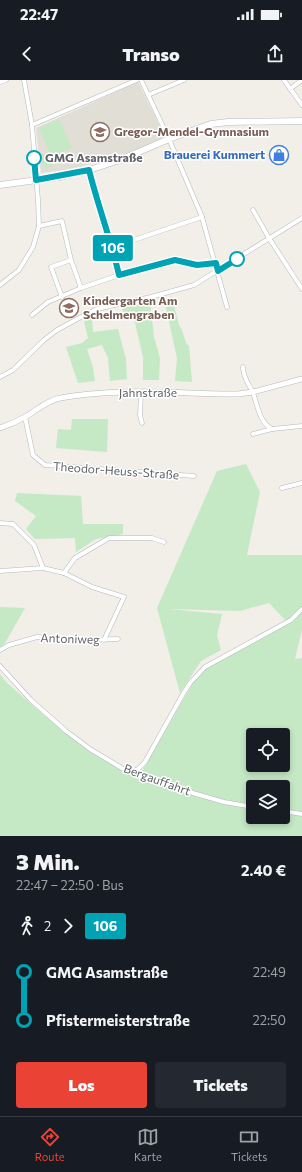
<!DOCTYPE html>
<html lang="de">
<meta charset="utf-8">
<style>
:root{--surface:#171b24;--page:#242831;--text:#f1f3f6;--muted:#9ea1a6;--line:#363941;--accent:#ea4335}
body{margin:0;font-family:Commissioner,sans-serif;background:var(--page);color:var(--text);height:100vh;display:flex;flex-direction:column;font-size:15px;white-space:nowrap}
*{box-sizing:border-box;margin:0}
p{font-size:13px;color:var(--muted)}
.icon{flex:none;width:22px;height:22px;fill:none;stroke:currentColor;stroke-width:2;stroke-linecap:round;stroke-linejoin:round}
.map{position:relative;height:756px;overflow:hidden}
.sheet{display:flex;flex-direction:column;background:var(--surface);flex:1}
.sheet>*{flex:none}
.badge{padding:0 8px;border-radius:3px;font-size:14px;line-height:26px}
.fabs{position:absolute;left:246px;top:648px;display:grid;gap:8px}
.fabs a{display:grid;place-items:center;width:44px;height:44px;border-radius:4px;background:var(--surface);box-shadow:0 2px 6px #0003;font-size:20px}
.map>.badge{position:absolute;translate:-50% -50%;box-shadow:0 0 0 2px #fff}
.legs{display:flex;align-items:center;gap:6px;height:44px;padding:0 16px;font-size:13px}
.legs p{margin-inline-start:auto}
.summary{display:flex;align-items:center;justify-content:space-between;height:68px;padding:0 16px}
h1{font-size:22px;font-weight:800;line-height:30px}
.button{display:flex;gap:8px;margin-top:auto;padding:8px 16px}
.button a{flex:1;height:46px;border-radius:4px;background:var(--accent);color:#fff;font-size:16px;font-weight:800;line-height:46px;text-align:center}
.button a+a{background:var(--page);color:var(--text)}
ul{padding:0 16px;list-style:none}
li{display:flex;align-items:center;gap:14px;height:48px;font-size:15px}
li i{display:grid;place-items:center;width:6px;height:100%;margin:0 5px;background:currentColor}
li i::after{content:'';width:10px;height:10px;margin:-5px;border:3px solid;border-radius:50%;background:var(--surface)}
li p{margin-inline-start:auto}
li:first-child i{background:linear-gradient(#0000 50%,currentColor 0)}
li:last-child i{background:linear-gradient(currentColor 50%,#0000 0)}
.status{display:flex;justify-content:space-between;align-items:center;height:28px;padding:0 20px;background:var(--surface);direction:ltr}
.status svg{height:11px;fill:currentColor}
header{display:flex;justify-content:space-between;align-items:center;height:52px;padding:0 16px;background:var(--surface);font-size:18px;font-weight:800}
.tab-bar{display:flex;justify-content:space-around;align-items:center;height:56px;border-top:1px solid var(--line);background:var(--surface);font-size:11px;color:var(--muted)}
.tab-bar a{display:grid;justify-items:center;gap:2px}
.tab-bar .on{color:var(--accent)}
.map>svg:first-child{display:block}
.education{fill:#e1ded6}
.green{fill:#c5e8c5;fill-rule:evenodd}
.lines{fill:none;stroke-linecap:round;stroke-linejoin:round}
.minor-casing{stroke:#b5b8bc;stroke-width:5}
.tertiary-casing{stroke:#b5b8bc;stroke-width:6}
.secondary-casing{stroke:#b6babf;stroke-width:7}
.minor{stroke:#fff;stroke-width:4}
.tertiary{stroke:#fff;stroke-width:5}
.secondary{stroke:#fff;stroke-width:6}
.line-1-casing{stroke:#fff;stroke-width:9}
.line-1{stroke:#00a3b4;stroke-width:6}
.stop-1-dot{fill:#fff;stroke:#00a3b4;stroke-width:2}
.labels{text-anchor:middle;stroke-width:3;stroke-linejoin:round;paint-order:stroke}
.education-label{font-size:12px;font-weight:bold;fill:#785e54;stroke:#fff;text-anchor:start}
.shop-label{font-size:12px;font-weight:bold;fill:#366cbe;stroke:#fff;text-anchor:end}
.stop-label{font-size:12px;font-weight:bold;fill:#5f6368;stroke:#fff;text-anchor:start}
.street-label{font-size:12px;fill:#5f6368;stroke:#fff}
</style>
<div class="status"><b>22:47</b><svg viewBox="0 0 49 12"><path d="M0 12V9h3v3zM5 12V6h3v6zM10 12V3h3v9zM15 12V0h3v12zM26 1h20v11H26zM47 4h2v5h-2z"/></svg></div>
<header><svg class="icon" aria-label="back" viewBox="0 0 24 24"><path d="M15 5l-7 7 7 7"/></svg>Transo<svg class="icon" aria-label="share" viewBox="0 0 24 24"><path d="M12 15V3M7 8l5-5 5 5M5 13v7h14v-7"/></svg></header>
<div class="map">
<svg width="302" height="756" viewBox="0 0 302 756">
<rect width="100%" height="100%" fill="#f1efe8"/>
<path class="education" d="M138,2L165,57L134,71L74,89L41,93L36,48Z"/>
<g class="green">
<path d="M59,39L72,68L51,76L39,48Z"/>
<path d="M47,73L53,86L46,89L39,77Z"/>
<path d="M172,217L179,245L182,250L186,263L189,266L192,302L175,301L177,278L164,219Z"/>
<path d="M150,221L154,257L160,278L159,300H143V277L133,234L124,235L122,228Z"/>
<path d="M92,236L93,252L118,249L126,279L127,299L110,301L108,278L102,265L87,269L93,287L95,301L78,303L66,267L82,263L88,258L84,241Z"/>
<path d="M72,339H108L107,372L56,368L58,349L71,350Z"/>
<path d="M246,384L260,412L247,475H302V550L295,579L302,578V756H0V594L6,602L45,636L86,669L131,696L216,719L152,695L141,693L202,587L286,541L269,523L240,531L168,529L222,534L217,555L221,570L201,581L180,613L157,528L217,391ZM253,655H283V685H253ZM253,707H283V737H253Z"/>
<path d="M17,413L81,416L83,444H123V454L96,459L76,472L75,458L35,459L26,449L36,436L15,421Z"/>
<path d="M0,527L25,528L5,563L0,569Z"/>
</g>
<g class="lines">
<g class="minor-casing">
<g id="minor">
<path d="M141,0L169,59L202,137L227,227"/>
<path d="M284,0L302,25"/>
<path d="M0,2L6,0"/>
<path d="M290,9L302,0"/>
<path d="M148,15L184,0"/>
<path d="M32,45L137,0"/>
<path d="M89,90C98,126 111,160 119,195"/>
<path d="M253,130L269,158L302,209"/>
<path d="M39,146L62,141L71,180L81,208"/>
<path d="M113,167L202,137"/>
<path d="M0,205L19,190L33,167L39,146L38,120L32,45L24,0"/>
<path d="M62,217L51,187L71,180"/>
<path d="M32,235L48,222L81,208L119,195L175,180L197,185L215,183"/>
<path d="M243,287C243,298 249,304 253,313C258,326 259,342 272,349"/>
<path d="M0,297L13,290L44,260L57,250L81,237L97,229L151,217L194,205L302,138"/>
<path d="M141,313L140,335L142,343"/>
<path d="M25,337L33,375L45,385L194,396"/>
<path d="M253,354L272,349L302,346"/>
<path d="M282,408L302,403"/>
<path d="M0,443L13,444L34,465L43,488"/>
<path d="M0,491L43,488L64,493L92,507L124,517L104,560"/>
<path d="M64,493L75,478L109,458H152L164,462"/>
<path d="M0,570L9,565L37,557L83,560L118,559"/>
<path d="M0,586L31,620L66,651L90,669L130,693L158,703L224,722L253,727"/>
<path d="M130,693L138,689L145,682L183,614L190,603L205,587L291,540L302,529"/>
<path d="M283,731L302,734"/>
</g>
</g>
<g class="tertiary-casing">
<path id="tertiary" d="M0,348C9,345 18,341 25,337C37,330 46,321 60,318C119,307 179,314 238,314L253,312L302,299"/>
</g>
<g class="secondary-casing">
<path id="secondary" d="M0,105L59,97L89,90L120,80L169,59L211,44L228,42L302,41"/>
</g>
<use href="#minor" class="minor"/>
<use href="#tertiary" class="tertiary"/>
<use href="#secondary" class="secondary"/>
</g>
<g class="lines">
<g class="line-1-casing">
<path id="line-1" d="M34,78L36,100L89,90C98,126 111,160 119,195L175,180L197,185L216,183L218,191L237,179"/>
</g>
<use href="#line-1" class="line-1"/>
</g>
<defs>
<g id="school-ring" transform="scale(1)"><circle r="9.5" fill="#fff" stroke="#8d6e63" stroke-width="1.5"/><path d="M0-5L7-2L0 1L-7-2ZM-4 1L0 2.5L4 1V4Q0 6-4 4Z" fill="#8d6e63"/></g>
<g id="shop-ring" transform="scale(1)"><circle r="9.5" fill="#fff" stroke="#3f7fe0" stroke-width="1.5"/><path d="M-5-2.5h2.3a2.7 3.5 0 0 1 5.4 0H5L5.5 6h-11ZM-1.5-2.5h3a1.5 2.3 0 0 0-3 0Z" fill="#3f7fe0"/></g>
</defs>
<g fill-rule="evenodd">
<use href="#school-ring" x="100" y="52"/>
<use href="#shop-ring" x="279" y="75"/>
<use href="#school-ring" x="69" y="228"/>
</g>
<g class="stop-1-dot">
<circle cx="34" cy="78" r="7"/>
<circle cx="237" cy="179" r="7"/>
</g>
<g class="labels">
<g class="education-label">
<text x="114" y="56">Gregor-Mendel-Gymnasium</text>
<text x="83" y="225">Kindergarten Am<tspan x="83" dy="14">Schelmengraben</tspan></text>
</g>
<g class="shop-label">
<text x="265" y="79">Brauerei Kummert</text>
</g>
<g class="stop-label">
<text x="45" y="82">GMG Asamstraße</text>
</g>
<g class="street-label">
<text x="148" y="317">Jahnstraße</text>
<text transform="translate(116 391) rotate(4)" y="4">Theodor-Heuss-Straße</text>
<text transform="translate(70 559) rotate(2)" y="4">Antoniweg</text>
<text transform="translate(157 700) rotate(20)" y="4">Bergauffahrt</text>
</g>
</g>
</svg>
<div class="fabs">
<a><svg class="icon" aria-label="locate" viewBox="0 0 24 24"><circle cx="12" cy="12" r="6"/><path d="M12 2v4M12 18v4M2 12h4M18 12h4"/></svg></a>
<a><svg class="icon" aria-label="layers" viewBox="0 0 24 24"><path d="M12 4l9 5-9 5-9-5zM3 14l9 5 9-5"/></svg></a>
</div>
<b class="badge" style="left:113px;top:168px;background:#00a3b4;color:#fff">106</b>
</div>
<section class="sheet">
<div class="summary"><div><h1>3 Min.</h1><p>22:47 – 22:50 · Bus</p></div><b>2.40 €</b></div>
<div class="legs"><svg class="icon" aria-label="walk" viewBox="0 0 24 24"><circle cx="13" cy="4" r="2"/><path d="M13 8l-2 6 4 7M11 14l-3 7M7 12l3-4h3l4 4"/></svg>2<svg class="icon" aria-label="forward" viewBox="0 0 24 24"><path d="M9 5l7 7-7 7"/></svg><b class="badge" style="background:#00a3b4;color:#fff">106</b></div>
<ul>
<li><i style="color:#00a3b4"></i><b>GMG Asamstraße</b><p>22:49</p></li>
<li><i style="color:#00a3b4"></i><b>Pfistermeisterstraße</b><p>22:50</p></li>
</ul>
<div class="button"><a>Los</a><a>Tickets</a></div>
</section>
<nav class="tab-bar">
<a class="on"><svg class="icon" aria-label="directions" viewBox="0 0 24 24"><path d="M12 3l9 9-9 9-9-9zM9 14v-3h6M13 9l2 2-2 2"/></svg>Route</a>
<a><svg class="icon" aria-label="map" viewBox="0 0 24 24"><path d="M3 6l6-2 6 2 6-2v14l-6 2-6-2-6 2zM9 4v14M15 6v14"/></svg>Karte</a>
<a><svg class="icon" aria-label="tickets" viewBox="0 0 24 24"><path d="M3 7h18v10H3zM15 7v10"/></svg>Tickets</a>
</nav>
